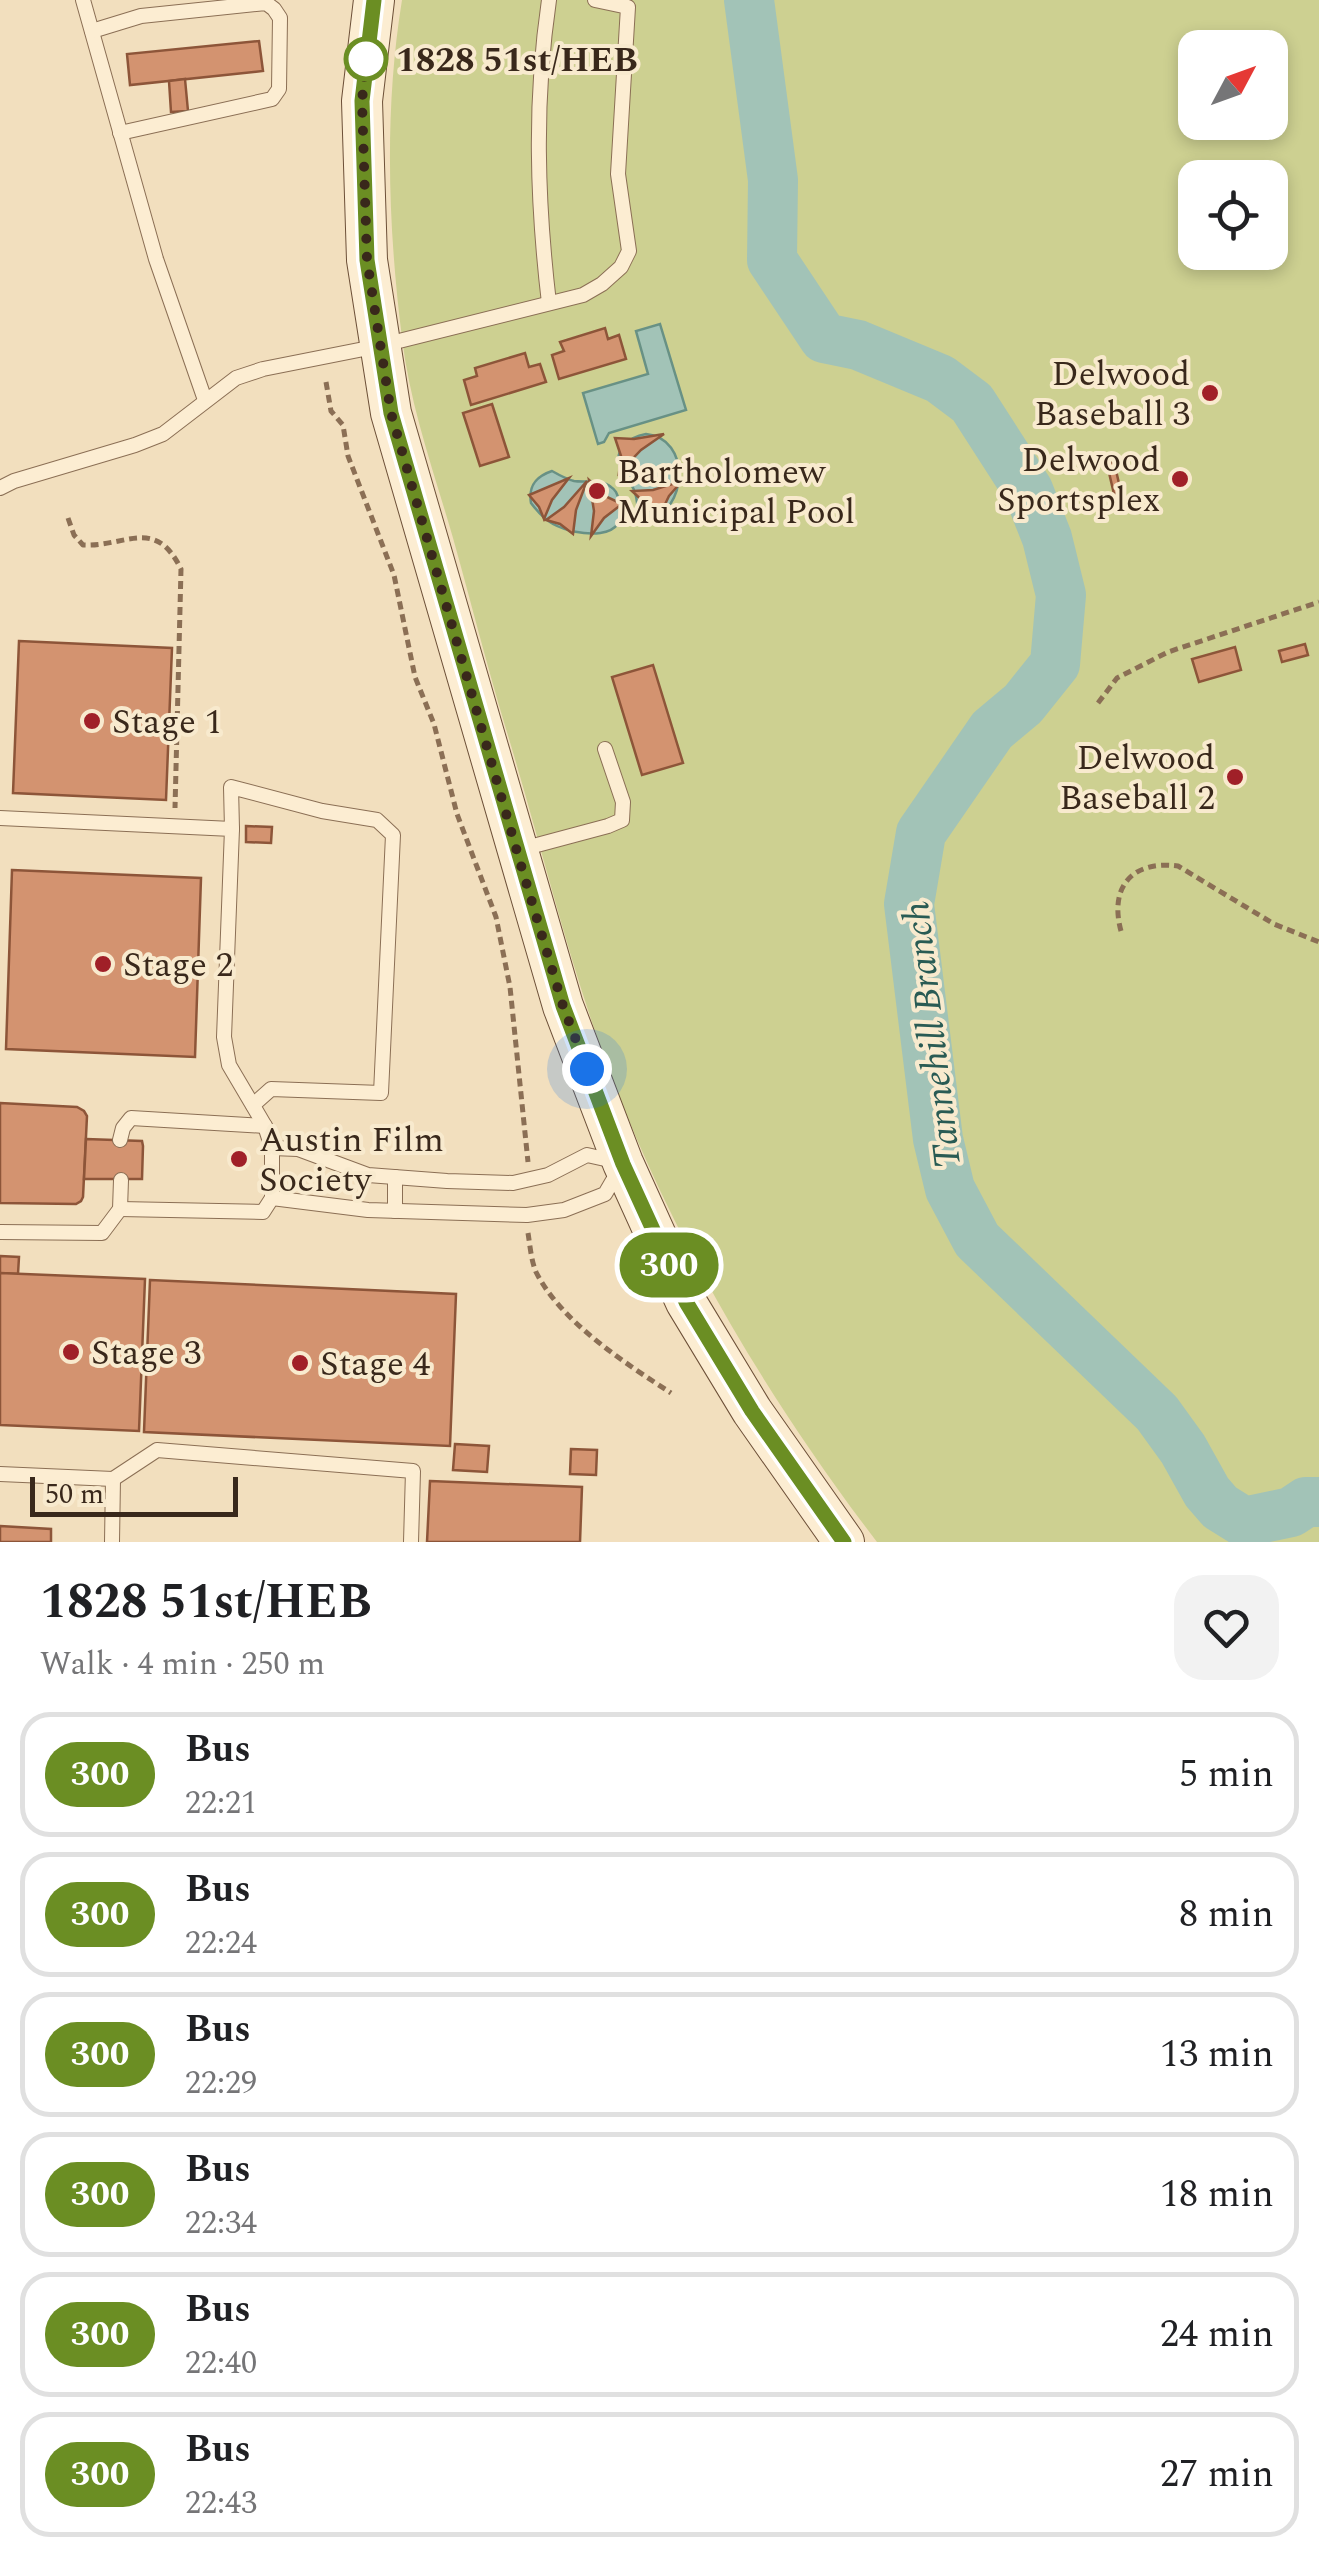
<!DOCTYPE html>
<meta charset="utf-8">
<style>
:root{--surface:#fff;--page:#f2f2f2;--text:#202124;--muted:#757577;--line:#e0e0e0}
body{margin:0;font-family:Spectral,serif;background:var(--page);color:var(--text);height:100vh;display:flex;flex-direction:column;font-size:38px;white-space:nowrap}
*{box-sizing:border-box;margin:0}
p{font-size:32px;color:var(--muted)}
.icon{flex:none;width:55px;height:55px;fill:none;stroke:currentColor;stroke-width:2;stroke-linecap:round;stroke-linejoin:round}
.map{position:relative;height:1542px;overflow:hidden}
.side{display:flex;flex-direction:column;background:var(--surface);flex:1}
.side>*{flex:none}
.badge{padding:0 20px;border-radius:32px;font-size:35px;line-height:65px}
.needle{width:65px;rotate:49deg}
.buttons{position:absolute;left:1178px;top:30px;display:grid;gap:20px}
.buttons a{display:grid;place-items:center;width:110px;height:110px;border-radius:20px;background:var(--surface);box-shadow:0 5px 15px #0003;font-size:50px}
.scale{position:absolute;left:30px;bottom:25px;width:208px;box-sizing:border-box;padding-left:10px;border:5px solid #39281b;border-top:0;font-size:28px;line-height:35px;white-space:nowrap;color:#39281b;-webkit-text-stroke:8px #f8eace;paint-order:stroke}
.you{position:absolute;width:50px;height:50px;margin:-25px;border:8px solid #fff;border-radius:50%;background:#1a73e8;box-shadow:0 0 0 15px #1a73e833}
.map>.badge{position:absolute;translate:-50% -50%;box-shadow:0 0 0 5px #fff}
.round{display:grid;place-items:center;flex:none;width:105px;height:105px;border-radius:30px;background:var(--page)}
.summary{display:flex;align-items:center;justify-content:space-between;height:170px;padding:0 40px}
h1{font-size:48px;font-weight:700;line-height:75px}
ul{padding:0;list-style:none}
li{display:flex;align-items:center;gap:30px;height:125px;margin:0 20px 15px;padding:0 20px;border:5px solid var(--line);border-radius:30px}
li div{flex:1}
li b{display:block;font-size:38px}
li em{font-style:normal}
li .badge{min-width:110px;font-weight:700;text-align:center}
.map>svg:first-child{display:block}
.green{fill:#cdd091;fill-rule:evenodd}
.water{fill:#a2c3b7;stroke:#689185;stroke-width:2.5}
.lines{fill:none;stroke-linecap:round;stroke-linejoin:round}
.river{stroke:#a2c3b7;stroke-width:50}
.building{fill:#d39370;stroke:#8d5539;stroke-width:2.5}
.lane-casing{stroke:#8b6f55;stroke-width:16}
.secondary-casing{stroke:#6d5038;stroke-width:42}
.path{stroke:#8b6f55;stroke-width:5;stroke-dasharray:8 5;stroke-linecap:butt}
.lane{stroke:#fcedd2;stroke-width:14}
.secondary{stroke:#fcedd2;stroke-width:40}
.line-casing{stroke:#fff;stroke-width:22}
.line{stroke:#6b8e23;stroke-width:15}
.walk{stroke:#39281b;stroke-width:10;stroke-dasharray:0 18}
.stop-dot{fill:#fff;stroke:#6b8e23;stroke-width:5}
.poi-dot{fill:#a02028;stroke:#f8eace;stroke-width:4}
.labels{text-anchor:middle;stroke-width:8;stroke-linejoin:round;paint-order:stroke}
.stop-label{font-size:35px;font-weight:bold;fill:#39281b;stroke:#f8eace;text-anchor:start}
.poi-label{font-size:35px;fill:#39281b;stroke:#f8eace;text-anchor:start}
.water-label{font-size:38px;font-style:italic;fill:#295b54;stroke:#f8eace}
</style>
<div class="map">
<svg width="1319" height="1542" viewBox="0 0 1319 1542">
<rect width="100%" height="100%" fill="#f2dfbe"/>
<path class="green" d="M402,0H1319V1542H877C764,1394 667,1230 603,1054C565,948 539,837 506,729C487,666 471,602 453,538C434,472 410,406 402,338C388,227 384,110 402,0ZM1195,48H1270V122H1195ZM1195,178H1270V252H1195Z"/>
<g class="water">
<path d="M660,324L686,410L609,433L604,442L598,444L583,393L648,374L636,331Z"/>
<path d="M646,434C691,438 689,510 646,522L638,515C637,507 638,499 634,490C631,483 624,477 621,469C612,450 629,437 646,434Z"/>
<path d="M552,471C559,475 566,479 574,481C586,483 601,478 611,487C616,490 617,494 619,500C633,543 577,537 553,524C544,519 537,511 531,503C528,485 537,476 552,471Z"/>
</g>
<g class="lines">
<path class="river" d="M749,0L773,180L772,260L824,338L858,345L940,379L972,403L1028,490L1047,538L1061,595L1055,664L1023,704L992,730L921,833L909,904L938,1139L950,1189L977,1240L1157,1413L1183,1449L1207,1492L1220,1507L1244,1522L1291,1512L1306,1502H1319"/>
</g>
<g class="building">
<path d="M259,41L263,71L130,85L127,54Z"/>
<path d="M185,79L188,111L171,112L169,81Z"/>
<path d="M605,328L608,339L619,335L626,359L559,379L552,355L564,351L560,342Z"/>
<path d="M525,353L529,367L540,364L546,382L471,405L464,380L477,376L475,368Z"/>
<path d="M492,404L509,457L480,466L463,413Z"/>
<path d="M664,434L641,450L619,473L621,456L615,438L634,439Z"/>
<path d="M1114,462L1121,492L1114,494L1107,464Z"/>
<path d="M569,478L552,500L544,519L539,507L529,495Z"/>
<path d="M589,480L607,497L622,504L604,518L591,536L594,511Z"/>
<path d="M587,481L576,510L573,534L560,524L546,520L564,507Z"/>
<path d="M682,481L669,496L657,521L647,505L632,491L653,490Z"/>
<path d="M19,641L172,648L166,800L13,793Z"/>
<path d="M1305,644L1308,655L1282,662L1279,651Z"/>
<path d="M1235,647L1241,670L1199,682L1192,659Z"/>
<path d="M653,665L683,763L642,775L612,677Z"/>
<path d="M246,826L272,827L271,843L246,842Z"/>
<path d="M12,870L201,878L195,1057L6,1049Z"/>
<path d="M0,1103L77,1107L84,1111L87,1116L83,1197L81,1201L76,1204L0,1203Z"/>
<path d="M86,1139L142,1141L143,1146L142,1179H84Z"/>
<path d="M0,1256L19,1257L18,1274L0,1273Z"/>
<path d="M0,1273L145,1279L139,1431L0,1425Z"/>
<path d="M150,1280L456,1294L450,1446L144,1432Z"/>
<path d="M455,1444L489,1446L487,1472L453,1470Z"/>
<path d="M571,1449L597,1450L596,1475L570,1474Z"/>
<path d="M430,1481L582,1487L580,1542H427Z"/>
<path d="M0,1526L51,1529V1542H0Z"/>
</g>
<g class="lines">
<g class="lane-casing">
<g id="lane">
<path d="M83,0L156,259L205,400"/>
<path d="M549,0C534,102 537,201 549,303"/>
<path d="M92,31L141,16L266,3L274,9L280,18L279,89L272,99L120,133"/>
<path d="M0,488L14,481L135,445L163,434L236,378L263,369L379,346L583,295L602,284L621,267L629,251L618,174L628,7L595,0"/>
<path d="M0,818L232,829L224,1037L229,1065L265,1126L272,1148V1198L263,1212L120,1209"/>
<path d="M232,829L231,787L322,811L377,820L393,835L381,1093L271,1089L253,1105"/>
<path d="M522,849L608,826L622,820L623,802L605,749"/>
<path d="M120,1140L123,1128L131,1118L265,1126"/>
<path d="M395,1177V1211"/>
<path d="M272,1198L368,1210L527,1215L564,1210L605,1194L623,1163L587,1155L548,1175L513,1183L447,1181L368,1175L298,1149L272,1148"/>
<path d="M0,1232L102,1233L120,1209L121,1180"/>
<path d="M0,1474L113,1479L112,1542"/>
<path d="M113,1479L157,1450L413,1471L411,1542"/>
</g>
</g>
<g class="secondary-casing">
<path id="secondary" d="M374,0L362,101L367,260L391,413L563,1006L623,1163L686,1302L752,1411L844,1542"/>
</g>
<g class="path">
<path d="M326,382L331,411L343,425L348,456L394,575L415,677L434,724L457,814L496,917L510,987L528,1162"/>
<path d="M68,518L74,535L83,545C126,547 155,516 181,569L175,808"/>
<path d="M1098,703L1117,678L1168,652L1319,602"/>
<path d="M1121,931C1109,887 1132,860 1178,866L1274,924L1319,942"/>
<path d="M528,1233C530,1245 531,1260 536,1272C561,1322 625,1363 671,1393"/>
</g>
<use href="#lane" class="lane"/>
<use href="#secondary" class="secondary"/>
</g>
<g class="lines">
<g class="line-casing">
<path id="line" d="M374,0L362,101L367,260L391,413L563,1006L623,1164L686,1302L752,1411L844,1542"/>
</g>
<use href="#line" class="line"/>
<path class="walk" d="M366,59L362,101L367,260L391,413L520,862L563,1006L587,1069"/>
</g>
<circle class="stop-dot" cx="366" cy="59" r="20"/>
<g class="poi-dot">
<circle cx="1210" cy="393" r="10"/>
<circle cx="1180" cy="479" r="10"/>
<circle cx="597" cy="491" r="10"/>
<circle cx="92" cy="721" r="10"/>
<circle cx="1235" cy="777" r="10"/>
<circle cx="103" cy="964" r="10"/>
<circle cx="239" cy="1159" r="10"/>
<circle cx="71" cy="1352" r="10"/>
<circle cx="300" cy="1363" r="10"/>
</g>
<g class="labels">
<g class="stop-label">
<text x="396" y="71">1828 51st/HEB</text>
</g>
<g class="poi-label">
<text x="1190" y="385" text-anchor="end">Delwood<tspan x="1190" dy="40">Baseball 3</tspan></text>
<text x="1160" y="471" text-anchor="end">Delwood<tspan x="1160" dy="40">Sportsplex</tspan></text>
<text x="617" y="483">Bartholomew<tspan x="617" dy="40">Municipal Pool</tspan></text>
<text x="112" y="733">Stage 1</text>
<text x="1215" y="769" text-anchor="end">Delwood<tspan x="1215" dy="40">Baseball 2</tspan></text>
<text x="123" y="976">Stage 2</text>
<text x="259" y="1151">Austin Film<tspan x="259" dy="40">Society</tspan></text>
<text x="91" y="1364">Stage 3</text>
<text x="320" y="1375">Stage 4</text>
</g>
<g class="water-label">
<text transform="translate(931 1035) rotate(-97)" y="13">Tannehill Branch</text>
</g>
</g>
</svg>
<div class="buttons">
<a><svg class="needle" viewBox="-14 -14 28 28"><path d="M0-13l5 13h-10z" fill="#e53935"/><path d="M0 13l5-13h-10z" fill="#757577"/></svg></a>
<a><svg class="icon" aria-label="locate" viewBox="0 0 24 24"><circle cx="12" cy="12" r="6"/><path d="M12 2v4M12 18v4M2 12h4M18 12h4"/></svg></a>
</div>
<div class="scale">50 m</div>
<div class="you" style="left:587px;top:1069px"></div>
<b class="badge" style="left:669px;top:1265px;background:#6b8e23;color:#fff">300</b>
</div>
<section class="side">
<div class="summary"><div><h1>1828 51st/HEB</h1><p>Walk · 4 min · 250 m</p></div><a class="round"><svg class="icon" aria-label="heart" viewBox="0 0 24 24"><path d="M12 20l-8-8c-3-5 5-10 8-4 3-6 11-1 8 4z"/></svg></a></div>
<ul>
<li><span class="badge" style="background:#6b8e23;color:#fff">300</span><div><b>Bus</b><p>22:21</p></div><em>5 min</em></li>
<li><span class="badge" style="background:#6b8e23;color:#fff">300</span><div><b>Bus</b><p>22:24</p></div><em>8 min</em></li>
<li><span class="badge" style="background:#6b8e23;color:#fff">300</span><div><b>Bus</b><p>22:29</p></div><em>13 min</em></li>
<li><span class="badge" style="background:#6b8e23;color:#fff">300</span><div><b>Bus</b><p>22:34</p></div><em>18 min</em></li>
<li><span class="badge" style="background:#6b8e23;color:#fff">300</span><div><b>Bus</b><p>22:40</p></div><em>24 min</em></li>
<li><span class="badge" style="background:#6b8e23;color:#fff">300</span><div><b>Bus</b><p>22:43</p></div><em>27 min</em></li>
</ul>
</section>
